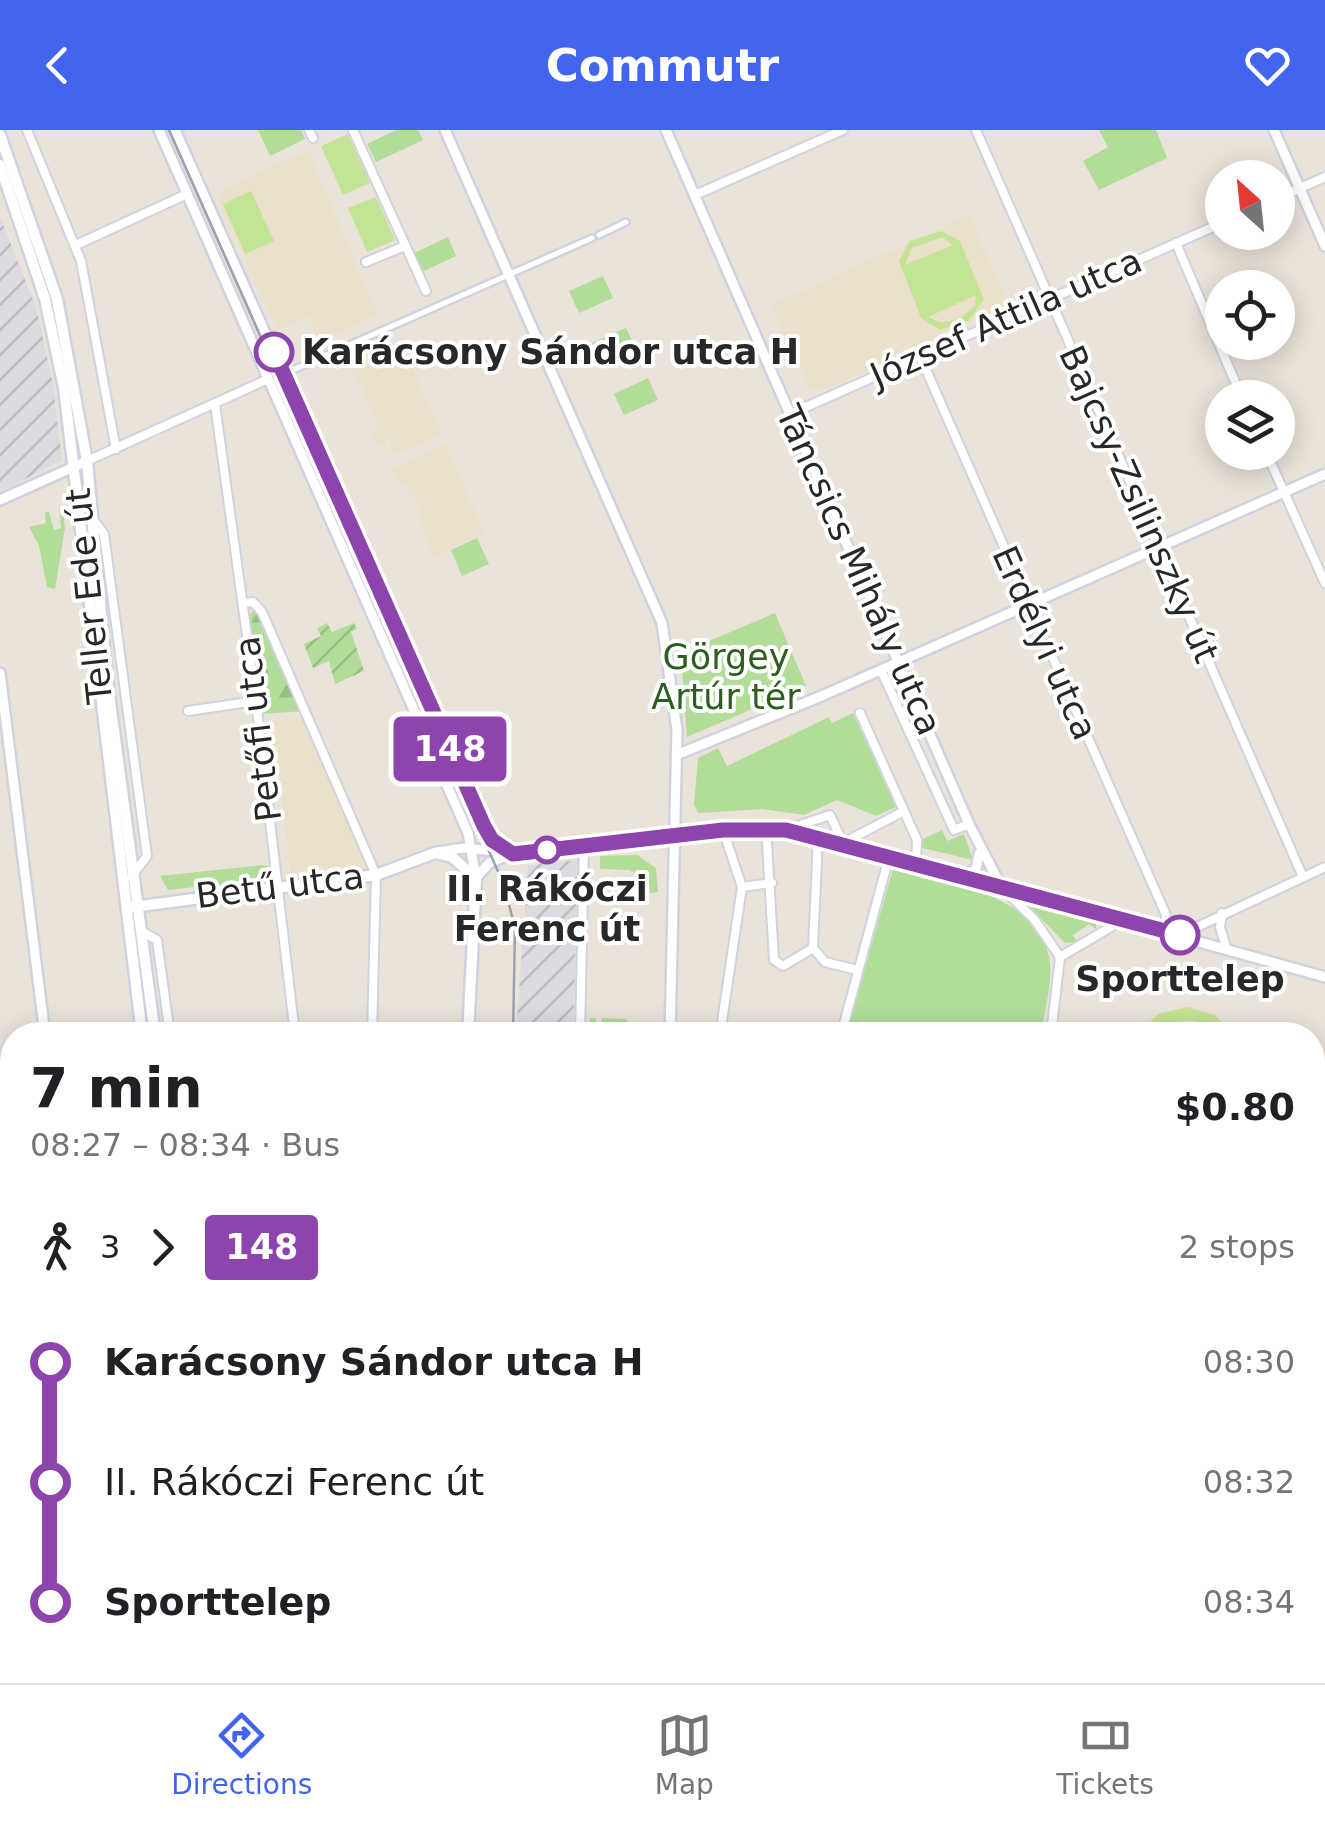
<!DOCTYPE html>
<meta charset="utf-8">
<style>
:root{--surface:#fff;--page:#f6f6f6;--text:#202124;--muted:#757577;--line:#e0e0e0;--accent:#4264ee}
body{margin:0;font-family:"DejaVu Sans",sans-serif;background:var(--page);color:var(--text);height:100vh;display:flex;flex-direction:column;font-size:38px;white-space:nowrap}
*{box-sizing:border-box;margin:0}
p{font-size:32px;color:var(--muted)}
.icon{flex:none;width:55px;height:55px;fill:none;stroke:currentColor;stroke-width:2;stroke-linecap:round;stroke-linejoin:round}
.map{position:relative;flex:1;overflow:hidden}
.side{position:absolute;left:0px;top:892px;width:1325px;height:662px;display:flex;flex-direction:column;background:var(--surface);border-radius:40px 40px 0 0;box-shadow:0 5px 25px #0003}
.side>*{flex:none}
.badge{padding:0 20px;border-radius:8px;font-size:35px;line-height:65px}
.needle{width:65px;rotate:333deg}
.buttons{position:absolute;left:1205px;top:30px;display:grid;gap:20px}
.buttons a{display:grid;place-items:center;width:90px;height:90px;border-radius:50%;background:var(--surface);box-shadow:0 5px 25px #0003;font-size:50px}
.map>.badge{position:absolute;translate:-50% -50%;box-shadow:0 0 0 5px #fff}
.legs{display:flex;align-items:center;gap:15px;height:110px;padding:0 30px;font-size:32px}
.legs p{margin-inline-start:auto}
.overview{display:flex;align-items:center;justify-content:space-between;height:170px;padding:0 30px}
h1{font-size:55px;font-weight:600;line-height:75px}
ul{padding:0 30px;list-style:none}
li{display:flex;align-items:center;gap:35px;height:120px;font-size:38px}
li i{display:grid;place-items:center;width:15px;height:100%;margin:0 12px;background:currentColor}
li i::after{content:'';width:25px;height:25px;margin:-12px;border:8px solid;border-radius:50%;background:var(--surface)}
li p{margin-inline-start:auto}
li:first-child i{background:linear-gradient(#0000 50%,currentColor 0)}
li:last-child i{background:linear-gradient(currentColor 50%,#0000 0)}
header{display:flex;justify-content:space-between;align-items:center;height:130px;padding:0 30px;background:var(--accent);color:#fff;font-size:45px;font-weight:600}
.tabs{display:flex;justify-content:space-around;align-items:center;height:140px;border-top:2px solid var(--line);background:var(--surface);font-size:28px;color:var(--muted)}
.tabs a{display:grid;justify-items:center;gap:5px}
.tabs .current{color:var(--accent)}
.map>svg:first-child{display:block}
.industrial{fill:url(#industrial-furrows)}
.education{fill:#ebe0ca}
.grass{fill:#b1dd99}
.forest{fill:url(#forest-firs)}
.garden{fill:url(#garden-furrows)}
.pitch{fill:#c4e495;fill-rule:evenodd}
.lines{fill:none;stroke-linecap:round;stroke-linejoin:round}
.pedestrian-casing{stroke:#cfd3e0;stroke-width:10}
.minor-casing{stroke:#cfd3e0;stroke-width:12}
.tertiary-casing{stroke:#cfd3e0;stroke-width:14}
.secondary-casing{stroke:#cfd3e0;stroke-width:15}
.pedestrian{stroke:#fff;stroke-width:5}
.minor{stroke:#fff;stroke-width:8}
.tertiary{stroke:#fff;stroke-width:9}
.secondary{stroke:#fff;stroke-width:10}
.tram{stroke:#9da0b1;stroke-width:2.5}
.line-1-casing{stroke:#fff;stroke-width:22}
.line-1{stroke:#8e44ad;stroke-width:15}
.stop-1-dot{fill:#fff;stroke:#8e44ad;stroke-width:5}
.labels{text-anchor:middle;stroke-width:8;stroke-linejoin:round;paint-order:stroke}
.street-label{font-size:35px;fill:#282828;stroke:#fff}
.stop-label{font-size:35px;font-weight:bold;fill:#282828;stroke:#fff}
.park-label{font-size:35px;fill:#2c5f1d;stroke:#fff}
</style>
<header><svg class="icon" aria-label="back" viewBox="0 0 24 24"><path d="M15 5l-7 7 7 7"/></svg>Commutr<svg class="icon" aria-label="heart" viewBox="0 0 24 24"><path d="M12 20l-8-8c-3-5 5-10 8-4 3-6 11-1 8 4z"/></svg></header>
<div class="map">
<svg width="1325" height="1553" viewBox="0 0 1325 1553">
<defs>
<pattern id="industrial-furrows" width="10" height="10" patternUnits="userSpaceOnUse" patternTransform="scale(2.5)"><rect width="10" height="10" fill="#dddae2"/><path d="M-1 1l2-2M0 10L10 0M9 11l2-2" fill="none" stroke="#bebbc2"/></pattern>
<pattern id="forest-firs" width="22" height="20" patternUnits="userSpaceOnUse" patternTransform="scale(2.5)"><rect width="22" height="20" fill="#b1dd99"/><path d="M5 1l3.5 6h-7zM16 11l3.5 6h-7z" fill="#98be84"/></pattern>
<pattern id="garden-furrows" width="10" height="10" patternUnits="userSpaceOnUse" patternTransform="scale(2.5)"><rect width="10" height="10" fill="#b1dd99"/><path d="M-1 1l2-2M0 10L10 0M9 11l2-2" fill="none" stroke="#98be84"/></pattern>
</defs>
<rect width="100%" height="100%" fill="#eae3da"/>
<g class="industrial">
<path d="M0,87L36,177L53,254L62,330L0,362Z"/>
<path d="M578,730L573,905H516L528,735Z"/>
<path d="M0,965L12,968V1423L0,1426Z"/>
<path d="M157,1542H396V1543L395,1553H156Z"/>
</g>
<g class="education">
<path d="M308,20L378,185L319,211L308,186L277,200L216,64Z"/>
<path d="M969,85L1009,176L840,253L811,261L771,175Z"/>
<path d="M403,216L441,304L392,326L390,310L377,315L371,300L383,294L377,292L362,259L367,257L365,252L359,254L352,238Z"/>
<path d="M445,314L485,404L433,427L417,381L421,378L407,358L408,352L399,355L392,339Z"/>
<path d="M306,587L369,738L292,751L271,591Z"/>
<path d="M0,1464L12,1467V1542L156,1543L155,1553H0Z"/>
<path d="M870,1543L871,1542L983,1543L981,1553H868Z"/>
</g>
<g class="grass">
<path d="M258,0H301L305,9L270,26Z"/>
<path d="M396,0H418L423,10L376,32L367,14Z"/>
<path d="M1099,0H1156L1167,28L1099,60L1083,31L1108,17Z"/>
<path d="M448,107L456,126L422,142L414,123Z"/>
<path d="M603,146L613,168L579,183L569,161Z"/>
<path d="M626,198L636,219L602,235L592,213Z"/>
<path d="M648,248L658,270L624,285L614,264Z"/>
<path d="M59,378L63,379L65,398L55,459L47,457L39,416L29,397L46,393L45,382H49L54,400L61,398Z"/>
<path d="M477,408L489,434L462,446L451,420Z"/>
<path d="M775,483L806,556L687,607L681,523Z"/>
<path d="M853,583L896,677L876,686L837,670L804,685L763,679L698,683L694,674L698,628L718,618L727,636L829,587L832,593Z"/>
<path d="M942,700L947,711L964,704L973,730L922,718L919,711Z"/>
<path d="M637,725L656,738L658,762L650,763L649,752L629,740L600,739V726Z"/>
<path d="M263,735L268,736L270,751L263,757L212,755L168,760L160,746Z"/>
<path d="M893,739C944,754 1037,762 1049,827C1054,850 1044,881 1041,905H846Z"/>
<path d="M1021,768L1091,782L1096,786V799L1089,794L1073,805L1077,812L1065,813Z"/>
<path d="M590,888H596V895L601,894L602,888L627,889V894H641V905H589Z"/>
</g>
<path class="forest" d="M254,480L259,482L303,581L261,584L249,486Z"/>
<path class="garden" d="M327,493L332,502L354,493L357,499L351,502L364,541L335,554L329,531L313,538L304,514L321,506L317,498Z"/>
<g class="pitch">
<path d="M348,4L370,53L343,65L321,16Z"/>
<path d="M251,61L274,111L245,124L223,74Z"/>
<path d="M376,67L395,110L367,122L348,78Z"/>
<path d="M941,101L960,111L984,170L968,191L940,200L921,188L899,131L910,111ZM942,107L953,115L905,135L912,118ZM976,165L975,176L961,188L942,193L928,187Z"/>
<path d="M1187,877L1215,885L1235,905H1220L1212,898L1215,905H1201L1211,897C1179,879 1166,905 1137,905L1158,884Z"/>
</g>
<g class="lines">
<g class="pedestrian-casing">
<g id="pedestrian">
<path d="M599,105L626,92"/>
<path d="M288,242L592,108"/>
</g>
</g>
<g class="minor-casing">
<g id="minor">
<path d="M27,0L81,131L116,319"/>
<path d="M309,0L313,8"/>
<path d="M353,0L426,161"/>
<path d="M976,0L1303,747"/>
<path d="M695,65L843,0"/>
<path d="M1278,68L1325,47"/>
<path d="M1176,113L1242,268"/>
<path d="M76,115L187,64"/>
<path d="M366,132L405,116"/>
<path d="M920,226L1166,785V801"/>
<path d="M215,274L256,571L295,905"/>
<path d="M790,284L1222,93"/>
<path d="M1266,322L1325,453"/>
<path d="M87,331L266,250"/>
<path d="M93,389L104,404L147,726L131,747"/>
<path d="M243,473L253,472L262,482L376,745L372,905"/>
<path d="M881,540L954,700L969,694"/>
<path d="M188,581L256,571"/>
<path d="M860,583L917,710L916,735"/>
<path d="M766,697L774,830L783,836L813,818"/>
<path d="M723,700L742,757"/>
<path d="M786,700L830,685L843,713L904,681"/>
<path d="M818,707L813,818L825,832L857,840"/>
<path d="M1002,758L1034,789L1060,827"/>
<path d="M1222,783L1220,797L1226,817"/>
<path d="M141,801L157,810L170,905"/>
<path d="M1180,805L1325,737"/>
<path d="M1060,827L1111,797L1116,788"/>
<path d="M580,905L584,716"/>
<path d="M720,905L742,757L772,753"/>
<path d="M841,905L889,727"/>
<path d="M1051,905L1060,827"/>
<path d="M575,1542L592,1546L593,1542"/>
<path d="M1224,1542L1274,1553"/>
<path d="M1091,1547L1092,1542"/>
<path d="M570,1553L572,1542"/>
<path d="M665,1553L667,1542"/>
<path d="M713,1553L714,1542"/>
<path d="M850,1553L852,1542"/>
<path d="M1153,1553L1156,1542"/>
<path d="M1212,1553L1215,1542"/>
</g>
</g>
<g class="tertiary-casing">
<g id="tertiary">
<path d="M159,0L468,703L476,748"/>
<path d="M175,0L484,696L496,714L513,723"/>
<path d="M445,0L662,493L677,600L670,905"/>
<path d="M666,0L969,694L1002,758"/>
<path d="M1274,0L1325,116"/>
<path d="M0,370L87,331"/>
<path d="M0,543L45,905"/>
<path d="M676,625L824,565L1325,344"/>
<path d="M437,722L464,718L505,722"/>
<path d="M960,746L976,740L979,724"/>
<path d="M476,748L489,733L513,723L766,697L843,713L1325,847"/>
<path d="M0,956L12,959"/>
<path d="M1312,1332L1325,1266"/>
<path d="M1312,1338L1325,1340"/>
<path d="M1312,1503L1325,1452"/>
<path d="M547,1553L549,1542"/>
<path d="M1301,1553L1303,1542"/>
</g>
</g>
<g class="secondary-casing">
<g id="secondary">
<path d="M0,5L57,169L87,331L107,549L155,905"/>
<path d="M0,35L45,169L64,258L142,905"/>
<path d="M133,777L376,745L435,723L452,727L476,748L468,905"/>
<path d="M435,1553L436,1542"/>
</g>
</g>
<use href="#pedestrian" class="pedestrian"/>
<use href="#minor" class="minor"/>
<use href="#tertiary" class="tertiary"/>
<use href="#secondary" class="secondary"/>
<path class="tram" d="M169,0L504,755L515,798L513,905"/>
</g>
<g class="lines">
<g class="line-1-casing">
<path id="line-1" d="M274,222L484,696L492,710L513,724L723,700H786L1180,805"/>
</g>
<use href="#line-1" class="line-1"/>
</g>
<g class="stop-1-dot">
<circle cx="274" cy="222" r="18"/>
<circle cx="547" cy="720" r="12"/>
<circle cx="1180" cy="805" r="18"/>
</g>
<g class="labels">
<g class="street-label">
<text transform="translate(1006 188) rotate(-24)" y="12">József Attila utca</text>
<text transform="translate(1139 374) rotate(66)" y="12">Bajcsy-Zsilinszky út</text>
<text transform="translate(859 440) rotate(66)" y="12">Táncsics Mihály utca</text>
<text transform="translate(89 466) rotate(-96)" y="12">Teller Ede út</text>
<text transform="translate(1045 513) rotate(66)" y="12">Erdélyi utca</text>
<text transform="translate(258 599) rotate(-97)" y="12">Petőfi utca</text>
<text transform="translate(280 756) rotate(-7)" y="12">Betű utca</text>
</g>
<g class="stop-label">
<text x="302" y="234" text-anchor="start">Karácsony Sándor utca H</text>
<text x="547" y="771">II. Rákóczi<tspan x="547" dy="40">Ferenc út</tspan></text>
<text x="1180" y="861">Sporttelep</text>
</g>
<g class="park-label">
<text x="726" y="539">Görgey<tspan x="726" dy="40">Artúr tér</tspan></text>
</g>
</g>
</svg>
<div class="buttons">
<a><svg class="needle" viewBox="-14 -14 28 28"><path d="M0-13l5 13h-10z" fill="#e53935"/><path d="M0 13l5-13h-10z" fill="#757577"/></svg></a>
<a><svg class="icon" aria-label="locate" viewBox="0 0 24 24"><circle cx="12" cy="12" r="6"/><path d="M12 2v4M12 18v4M2 12h4M18 12h4"/></svg></a>
<a><svg class="icon" aria-label="layers" viewBox="0 0 24 24"><path d="M12 4l9 5-9 5-9-5zM3 14l9 5 9-5"/></svg></a>
</div>
<b class="badge" style="left:450px;top:619px;background:#8e44ad;color:#fff">148</b>
<section class="side">
<div class="overview"><div><h1>7 min</h1><p>08:27 – 08:34 · Bus</p></div><b>$0.80</b></div>
<div class="legs"><svg class="icon" aria-label="walk" viewBox="0 0 24 24"><circle cx="13" cy="4" r="2"/><path d="M13 8l-2 6 4 7M11 14l-3 7M7 12l3-4h3l4 4"/></svg>3<svg class="icon" aria-label="forward" viewBox="0 0 24 24"><path d="M9 5l7 7-7 7"/></svg><b class="badge" style="background:#8e44ad;color:#fff">148</b><p>2 stops</p></div>
<ul>
<li><i style="color:#8e44ad"></i><b>Karácsony Sándor utca H</b><p>08:30</p></li>
<li><i style="color:#8e44ad"></i><span>II. Rákóczi Ferenc út</span><p>08:32</p></li>
<li><i style="color:#8e44ad"></i><b>Sporttelep</b><p>08:34</p></li>
</ul>
</section>
</div>
<nav class="tabs">
<a class="current"><svg class="icon" aria-label="directions" viewBox="0 0 24 24"><path d="M12 3l9 9-9 9-9-9zM9 14v-3h6M13 9l2 2-2 2"/></svg>Directions</a>
<a><svg class="icon" aria-label="map" viewBox="0 0 24 24"><path d="M3 6l6-2 6 2 6-2v14l-6 2-6-2-6 2zM9 4v14M15 6v14"/></svg>Map</a>
<a><svg class="icon" aria-label="tickets" viewBox="0 0 24 24"><path d="M3 7h18v10H3zM15 7v10"/></svg>Tickets</a>
</nav>
